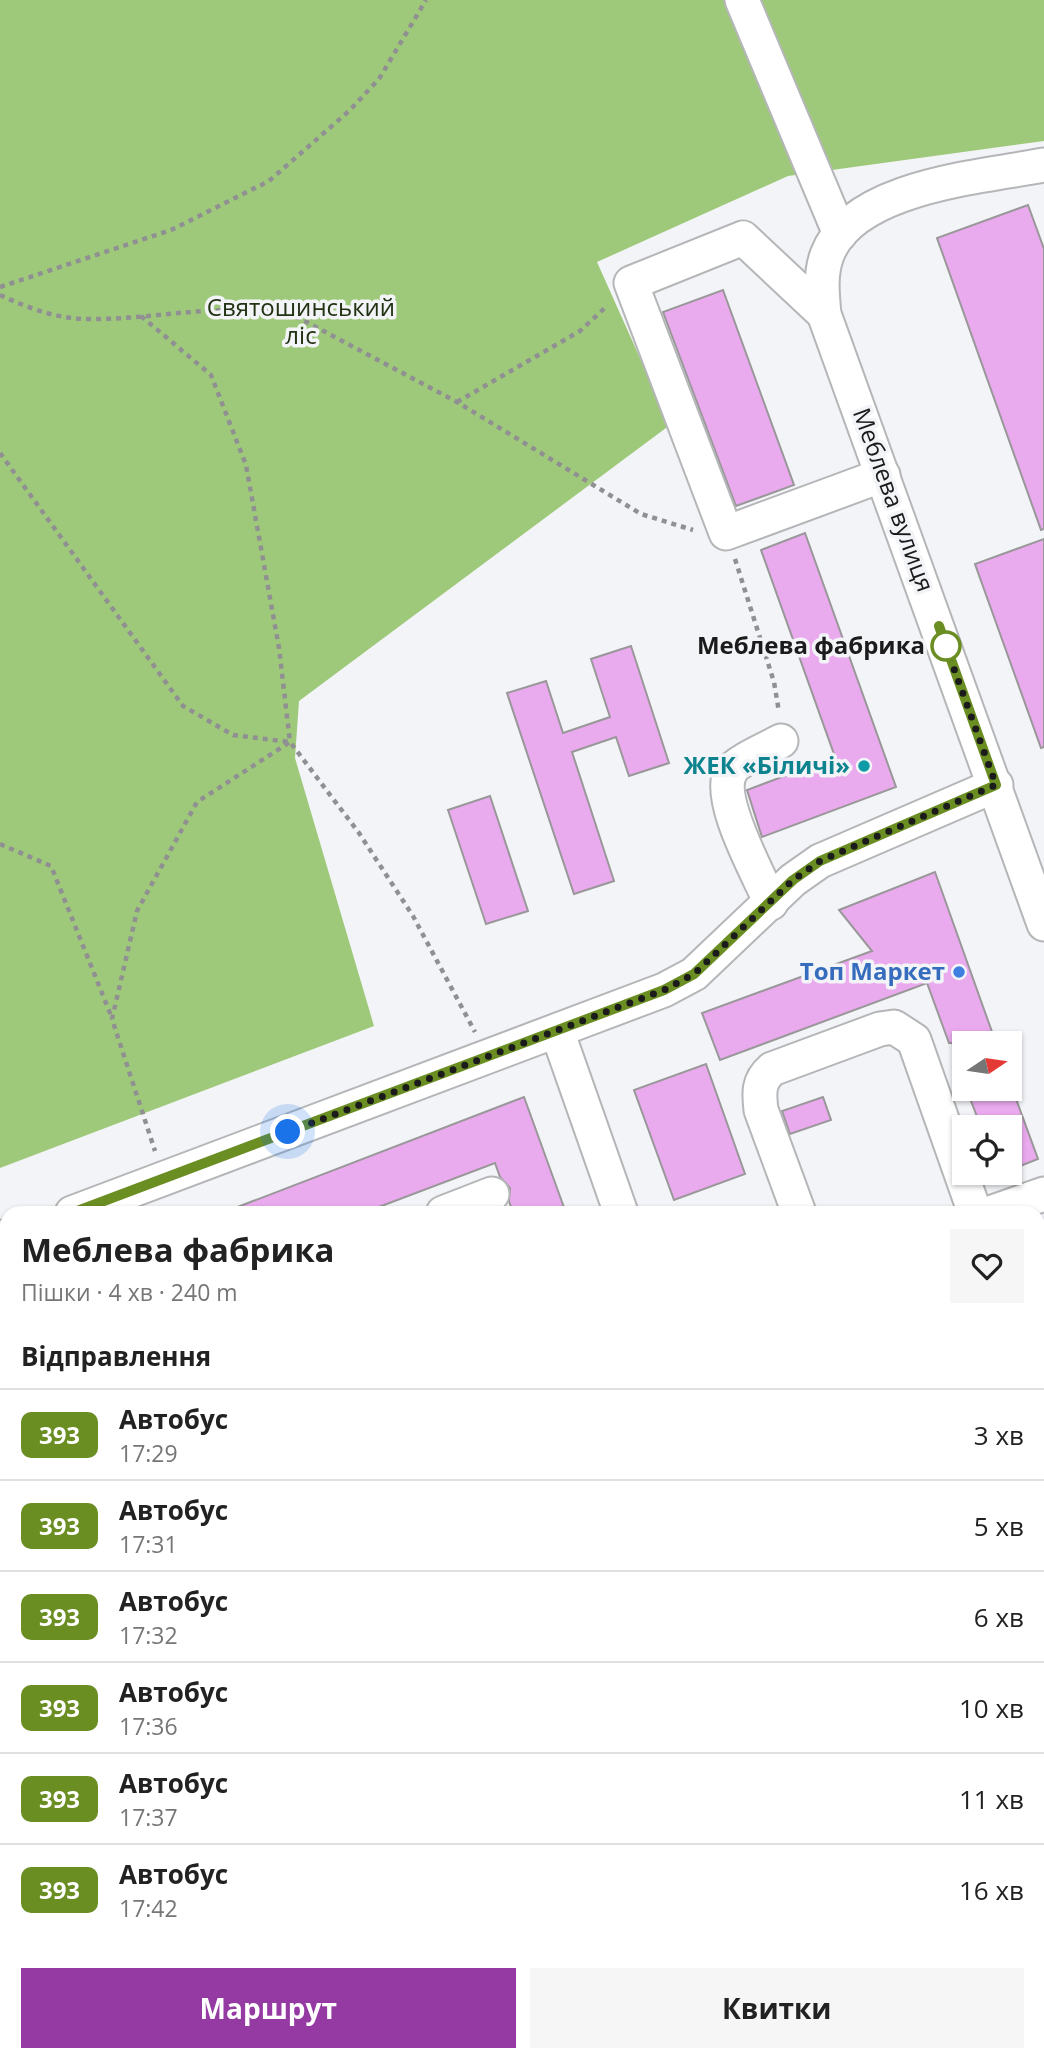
<!DOCTYPE html>
<html lang="uk">
<meta charset="utf-8">
<style>
:root{--surface:#fff;--page:#f6f6f6;--text:#222;--muted:#767676;--line:#e0e0e0;--accent:#9539a3}
body{margin:0;font-family:"Open Sans",sans-serif;background:var(--page);color:var(--text);height:100vh;display:flex;flex-direction:column;font-size:26px;white-space:nowrap}
*{box-sizing:border-box;margin:0}
p{font-size:23px;color:var(--muted)}
.icon{flex:none;width:38px;height:38px;fill:none;stroke:currentColor;stroke-width:2;stroke-linecap:round;stroke-linejoin:round}
.map{position:relative;flex:1;overflow:hidden}
.details{position:absolute;left:0px;top:1206px;width:1045px;height:856px;display:flex;flex-direction:column;background:var(--surface);border-radius:21px 21px 0 0;box-shadow:0 2px 5px #0004}
.details>*{flex:none}
.badge{padding:0 14px;border-radius:10px;font-size:24px;line-height:46px}
.needle{width:46px;rotate:77deg}
.fabs{position:absolute;left:952px;top:1031px;display:grid;gap:14px}
.fabs a{display:grid;place-items:center;width:70px;height:70px;border-radius:0px;background:var(--surface);box-shadow:0 2px 5px #0004;font-size:35px}
.you{position:absolute;width:35px;height:35px;margin:-18px;border:5px solid #fff;border-radius:50%;background:#1a73e8;box-shadow:0 0 0 10px #1a73e833}
.map>.badge{position:absolute;translate:-50% -50%;box-shadow:0 0 0 4px #fff}
h2{padding:0 21px;font-size:26px;line-height:63px}
.round{display:grid;place-items:center;flex:none;width:74px;height:74px;border-radius:0px;background:var(--page)}
.summary{display:flex;align-items:center;justify-content:space-between;height:119px;padding:0 21px}
h1{font-size:33px;font-weight:700;line-height:52px}
.button{display:flex;gap:14px;margin-top:auto;padding:14px 21px}
.button a{flex:1;height:80px;border-radius:0px;background:var(--accent);color:#fff;font-size:28px;font-weight:700;line-height:80px;text-align:center}
.button a+a{background:var(--page);color:var(--text)}
ul{padding:0;list-style:none}
li{display:flex;align-items:center;gap:21px;height:91px;padding:0 21px;border-top:2px solid var(--line)}
li div{flex:1}
li b{display:block;font-size:26px}
li em{font-style:normal}
li .badge{min-width:77px;font-weight:700;text-align:center}
.map>svg:first-child{display:block}
.green{fill:#b6d59c}
.forest{fill:#9fc97a}
.building{fill:#eaabee;stroke:#999799;stroke-width:2}
.lines{fill:none;stroke-linecap:round;stroke-linejoin:round}
.minor-casing{stroke:#b5b6b8;stroke-width:37}
.path{stroke:#909092;stroke-width:4.5;stroke-dasharray:5 5;stroke-linecap:butt}
.minor{stroke:#fff;stroke-width:33}
.line-casing{stroke:#fff;stroke-width:16}
.line{stroke:#6b8e23;stroke-width:10}
.walk{stroke:#1b1b1c;stroke-width:7;stroke-dasharray:0 12.6}
.stop-dot{fill:#fff;stroke:#6b8e23;stroke-width:3.5}
.culture-dot{fill:#0f9aa8;stroke:#f3f4f7;stroke-width:2.5}
.shop-dot{fill:#3f7fe0;stroke:#f3f4f7;stroke-width:2.5}
.labels{text-anchor:middle;stroke-width:7;stroke-linejoin:round;paint-order:stroke}
.park-label{font-size:24px;fill:#223212;stroke:#f3f4f7}
.street-label{font-size:24px;fill:#1b1b1c;stroke:#f3f4f7}
.stop-label{font-size:24px;font-weight:bold;fill:#1b1b1c;stroke:#f3f4f7;text-anchor:end}
.culture-label{font-size:24px;font-weight:bold;fill:#0d838f;stroke:#f3f4f7;text-anchor:end}
.shop-label{font-size:24px;font-weight:bold;fill:#366cbe;stroke:#f3f4f7;text-anchor:end}
</style>
<div class="map">
<svg width="1044" height="2061" viewBox="0 0 1044 2061">
<rect width="100%" height="100%" fill="#f3f4f7"/>
<path class="green" d="M1044,1511V1647L1038,1646V1513Z"/>
<path class="forest" d="M0,0H1044V141L788,176L597,262L670,425L299,701L295,758L374,1026L0,1168Z"/>
<g class="building">
<path d="M1028,205L1044,249V529L1041,530L937,238Z"/>
<path d="M723,290L794,485L736,506L663,312Z"/>
<path d="M805,533L896,787L762,837L747,790L835,757L761,550Z"/>
<path d="M1044,539V747L1041,748L975,564Z"/>
<path d="M631,646L669,763L629,776L616,737L572,752L614,881L574,894L507,693L546,681L563,733L610,717L591,659Z"/>
<path d="M490,796L528,911L486,924L448,810Z"/>
<path d="M935,872L996,1043H949L927,983L720,1060L702,1013L872,951L839,910Z"/>
<path d="M706,1064L745,1174L674,1200L634,1090Z"/>
<path d="M966,1088H1012L1038,1159L1010,1170V1127H981Z"/>
<path d="M524,1097L566,1213H513L509,1201L510,1188L500,1177L495,1163L363,1213H222Z"/>
<path d="M823,1097L831,1120L790,1134L782,1111Z"/>
</g>
<g class="lines">
<g class="minor-casing">
<g id="minor">
<path d="M742,0L840,234"/>
<path d="M1044,165C982,177 853,186 827,255C820,274 822,294 824,314L1044,924"/>
<path d="M824,314L743,238L631,283L726,533L883,475"/>
<path d="M771,903C759,875 715,798 731,771C736,762 770,747 781,741"/>
<path d="M557,1031L621,1213"/>
<path d="M72,1213L664,990L694,974L793,880L820,861L996,785"/>
<path d="M443,1213L492,1194"/>
<path d="M799,1213L761,1110C759,1093 758,1081 772,1069L880,1029L894,1027L914,1040L975,1213"/>
<path d="M990,1213L1044,1194"/>
<path d="M0,1239L7,1236"/>
<path d="M1038,1504L1044,1502"/>
<path d="M0,1518L7,1516"/>
<path d="M1038,1852L1044,1850"/>
<path d="M0,1907L7,1905"/>
<path d="M855,2054L856,2061"/>
<path d="M708,2061L728,2054"/>
</g>
</g>
<g class="path">
<path d="M0,287L171,230L269,181L349,111L379,79L426,0"/>
<path d="M0,295C28,308 57,319 88,319C161,320 226,299 299,318L457,402L641,514L693,530"/>
<path d="M141,316L211,375L246,465L279,648L290,742L197,802L137,911L112,1019L155,1151"/>
<path d="M457,402L580,331L608,305"/>
<path d="M0,453L183,706L233,735L290,742L359,833L413,916L475,1032"/>
<path d="M735,559L774,682L779,712"/>
<path d="M0,844L51,866L112,1018"/>
<path d="M1038,1306L1044,1304"/>
<path d="M1038,1552L1044,1556"/>
<path d="M1038,1628L1044,1623"/>
<path d="M968,2054L970,2061"/>
</g>
<use href="#minor" class="minor"/>
</g>
<g class="lines">
<g class="line-casing">
<path id="line" d="M72,1213L664,990L694,974L793,880L820,861L996,785L939,626"/>
</g>
<use href="#line" class="line"/>
<path class="walk" d="M288,1132L664,990L694,974L793,880L820,861L996,785L944,641L946,646"/>
</g>
<circle class="stop-dot" cx="946" cy="646" r="14"/>
<circle class="culture-dot" cx="864" cy="766" r="7"/>
<circle class="shop-dot" cx="959" cy="972" r="7"/>
<g class="labels">
<g class="park-label">
<text x="301" y="316">Святошинський<tspan x="301" dy="28">ліс</tspan></text>
</g>
<g class="street-label">
<text transform="translate(893 500) rotate(70)" y="8">Меблева вулиця</text>
</g>
<g class="stop-label">
<text x="925" y="654">Меблева фабрика</text>
</g>
<g class="culture-label">
<text x="850" y="774">ЖЕК «Біличі»</text>
</g>
<g class="shop-label">
<text x="945" y="980">Топ Маркет</text>
</g>
</g>
</svg>
<div class="fabs">
<a><svg class="needle" viewBox="-14 -14 28 28"><path d="M0-13l5 13h-10z" fill="#e53935"/><path d="M0 13l5-13h-10z" fill="#767676"/></svg></a>
<a><svg class="icon" aria-label="locate" viewBox="0 0 24 24"><circle cx="12" cy="12" r="6"/><path d="M12 2v4M12 18v4M2 12h4M18 12h4"/></svg></a>
</div>
<div class="you" style="left:288px;top:1132px"></div>
<section class="details">
<div class="summary"><div><h1>Меблева фабрика</h1><p>Пішки · 4 хв · 240 m</p></div><a class="round"><svg class="icon" aria-label="heart" viewBox="0 0 24 24"><path d="M12 20l-8-8c-3-5 5-10 8-4 3-6 11-1 8 4z"/></svg></a></div>
<h2>Відправлення</h2>
<ul>
<li><span class="badge" style="background:#6b8e23;color:#fff">393</span><div><b>Автобус</b><p>17:29</p></div><em>3 хв</em></li>
<li><span class="badge" style="background:#6b8e23;color:#fff">393</span><div><b>Автобус</b><p>17:31</p></div><em>5 хв</em></li>
<li><span class="badge" style="background:#6b8e23;color:#fff">393</span><div><b>Автобус</b><p>17:32</p></div><em>6 хв</em></li>
<li><span class="badge" style="background:#6b8e23;color:#fff">393</span><div><b>Автобус</b><p>17:36</p></div><em>10 хв</em></li>
<li><span class="badge" style="background:#6b8e23;color:#fff">393</span><div><b>Автобус</b><p>17:37</p></div><em>11 хв</em></li>
<li><span class="badge" style="background:#6b8e23;color:#fff">393</span><div><b>Автобус</b><p>17:42</p></div><em>16 хв</em></li>
</ul>
<div class="button"><a>Маршрут</a><a>Квитки</a></div>
</section>
</div>
